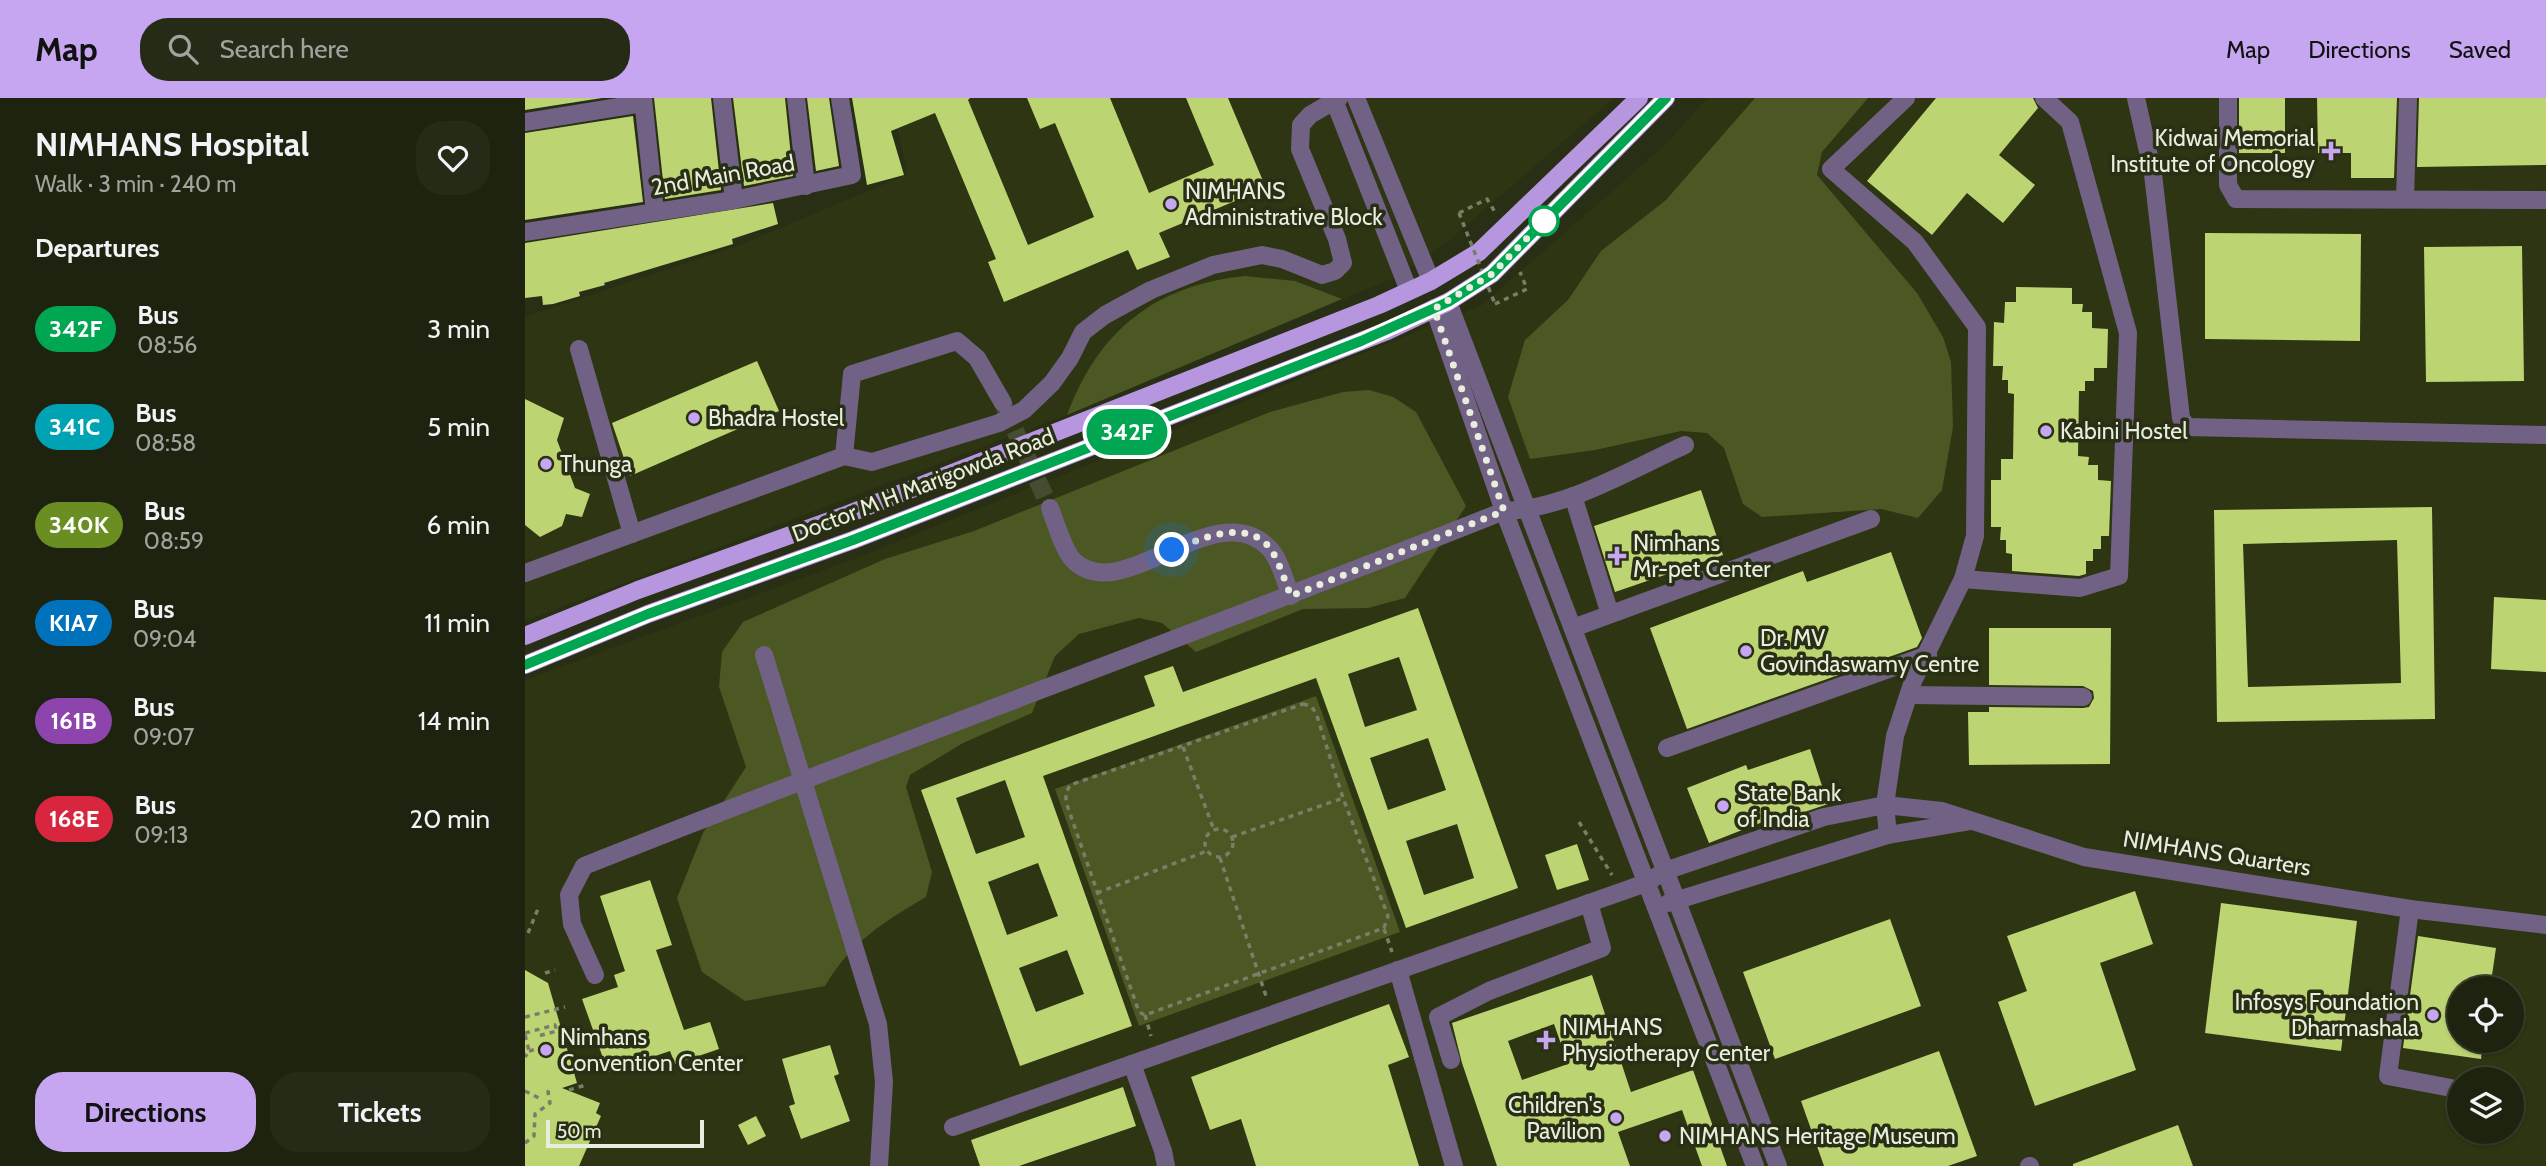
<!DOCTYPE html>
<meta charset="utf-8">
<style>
:root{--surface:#1e230f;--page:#262b18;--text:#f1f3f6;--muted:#a1a49e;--line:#3c402f;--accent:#c6a6f0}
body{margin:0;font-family:Cabin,sans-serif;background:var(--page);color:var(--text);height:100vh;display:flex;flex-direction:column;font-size:26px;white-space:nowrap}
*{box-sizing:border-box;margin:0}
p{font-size:23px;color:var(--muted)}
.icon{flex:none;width:38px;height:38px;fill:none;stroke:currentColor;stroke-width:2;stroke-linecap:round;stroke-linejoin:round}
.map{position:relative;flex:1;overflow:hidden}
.sheet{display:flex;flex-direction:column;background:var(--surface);width:525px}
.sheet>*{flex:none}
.badge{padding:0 14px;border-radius:23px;font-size:24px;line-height:46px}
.controls{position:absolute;left:1922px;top:878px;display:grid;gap:14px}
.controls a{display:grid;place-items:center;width:77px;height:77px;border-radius:50%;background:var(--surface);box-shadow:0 2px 5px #0004,0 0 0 2px var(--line);font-size:35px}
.scale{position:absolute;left:21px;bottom:18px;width:158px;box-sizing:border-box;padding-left:7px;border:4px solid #e8eedd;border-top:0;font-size:19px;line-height:24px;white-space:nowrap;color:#e8eedd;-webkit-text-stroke:5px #282f14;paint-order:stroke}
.you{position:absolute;width:35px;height:35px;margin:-18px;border:5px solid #fff;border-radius:50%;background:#1a73e8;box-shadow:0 0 0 10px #1a73e833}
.map>.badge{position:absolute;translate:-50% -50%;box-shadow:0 0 0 4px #fff}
h2{padding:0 35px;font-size:26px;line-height:63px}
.round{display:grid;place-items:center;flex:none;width:74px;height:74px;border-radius:28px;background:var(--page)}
.overview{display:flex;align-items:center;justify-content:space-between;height:119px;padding:0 35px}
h1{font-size:33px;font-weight:700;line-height:52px}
.button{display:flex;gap:14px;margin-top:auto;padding:14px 35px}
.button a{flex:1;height:80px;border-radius:28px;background:var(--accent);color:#111;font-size:28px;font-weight:700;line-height:80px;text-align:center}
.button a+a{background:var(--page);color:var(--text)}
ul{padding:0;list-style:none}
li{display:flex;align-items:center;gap:21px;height:98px;padding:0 35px}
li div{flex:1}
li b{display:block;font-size:26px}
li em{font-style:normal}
li .badge{min-width:77px;font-weight:700;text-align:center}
header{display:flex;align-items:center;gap:42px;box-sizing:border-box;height:98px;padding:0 35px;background:var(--accent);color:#111}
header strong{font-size:33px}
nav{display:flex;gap:38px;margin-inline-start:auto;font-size:24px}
.search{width:490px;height:63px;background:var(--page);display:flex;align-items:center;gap:18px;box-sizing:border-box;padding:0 24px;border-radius:28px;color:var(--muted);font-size:26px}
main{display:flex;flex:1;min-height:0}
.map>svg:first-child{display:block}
.built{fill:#2d3512;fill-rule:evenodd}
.green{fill:#4c5824}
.building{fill:#bcd472;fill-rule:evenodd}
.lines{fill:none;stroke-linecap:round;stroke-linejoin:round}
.minor-tunnel{stroke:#454c32;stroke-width:18;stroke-dasharray:18 9;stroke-linecap:butt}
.path{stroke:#787f68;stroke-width:3.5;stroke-dasharray:5 5;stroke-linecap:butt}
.minor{stroke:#716285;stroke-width:18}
.major{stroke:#b796e0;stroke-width:18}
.path-bridge{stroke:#787f68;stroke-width:3.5;stroke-dasharray:5 5;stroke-linecap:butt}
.line-casing{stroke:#fff;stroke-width:16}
.line{stroke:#00a651;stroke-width:10}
.walk{stroke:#e8eedd;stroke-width:7;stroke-dasharray:0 12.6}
.poi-dot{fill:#c6a6f0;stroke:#282f14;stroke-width:2.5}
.stop-dot{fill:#fff;stroke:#00a651;stroke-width:3.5}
.labels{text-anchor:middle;stroke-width:7;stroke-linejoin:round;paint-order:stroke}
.poi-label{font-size:23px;fill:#e8eedd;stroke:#282f14;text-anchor:start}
.street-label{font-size:23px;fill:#e8eedd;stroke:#282f14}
</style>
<header>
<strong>Map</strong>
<div class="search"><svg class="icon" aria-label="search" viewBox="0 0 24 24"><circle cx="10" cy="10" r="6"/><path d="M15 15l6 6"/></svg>Search here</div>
<nav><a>Map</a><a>Directions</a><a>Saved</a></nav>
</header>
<main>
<section class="sheet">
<div class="overview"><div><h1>NIMHANS Hospital</h1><p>Walk · 3 min · 240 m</p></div><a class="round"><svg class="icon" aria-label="heart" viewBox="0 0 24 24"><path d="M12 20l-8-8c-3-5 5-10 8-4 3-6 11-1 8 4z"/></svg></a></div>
<h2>Departures</h2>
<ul>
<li><span class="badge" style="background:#00a651;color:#fff">342F</span><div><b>Bus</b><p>08:56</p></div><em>3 min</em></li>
<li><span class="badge" style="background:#00a3b4;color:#fff">341C</span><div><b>Bus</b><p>08:58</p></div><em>5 min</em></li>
<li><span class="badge" style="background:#6b8e23;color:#fff">340K</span><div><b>Bus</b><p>08:59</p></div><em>6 min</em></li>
<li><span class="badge" style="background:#0072bc;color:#fff">KIA7</span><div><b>Bus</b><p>09:04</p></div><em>11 min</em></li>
<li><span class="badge" style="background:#8e44ad;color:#fff">161B</span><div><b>Bus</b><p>09:07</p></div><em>14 min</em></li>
<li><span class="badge" style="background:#d7263d;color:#fff">168E</span><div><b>Bus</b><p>09:13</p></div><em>20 min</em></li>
</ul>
<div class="button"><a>Directions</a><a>Tickets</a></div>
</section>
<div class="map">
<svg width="2021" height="1068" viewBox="0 0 2021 1068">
<rect width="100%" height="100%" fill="#282f14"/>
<g class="built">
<path d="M365,0H1089L923,143L878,176L542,317L0,523V219L210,149L383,76Z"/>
<path d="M1182,0H2021V1068H0V582L334,459L957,207L1141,46ZM1934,891H1986V943H1934ZM1934,982H1986V1034H1934Z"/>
</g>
<g class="green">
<path d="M1230,0H1343L1297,54L1292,77L1392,195L1418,239L1426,264L1428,329L1417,392L1393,420L1356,411L1237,419L1218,406L1199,350L1182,335L1156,333L1070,352L1005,361L983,299L1000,242L1043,202L1076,153L1141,102Z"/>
<path d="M720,178L770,183L817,201L542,317C573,233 630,187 720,178Z"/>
<path d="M844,292L868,299L891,314L941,408L880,500L843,510L778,511L671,554L637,525L614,520L554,536L530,558L507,615L438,645L385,677L381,689L407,774L401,799C357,825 327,843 300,888L220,903L177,874L152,800L178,735L221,669L194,589L197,554L218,524L360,461L449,433L745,314L818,294Z"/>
<path d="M791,598L875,834L614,928L530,691Z"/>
</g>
<g class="building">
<path d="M0,0H77L0,12Z"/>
<path d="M129,0H186L196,92L140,101Z"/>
<path d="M208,0H260L268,78L219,88Z"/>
<path d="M282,0H304L314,68L291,73Z"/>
<path d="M327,0H445L443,2L503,147L569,119L530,25L515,31L502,0H585L624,95L689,67L661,0H703L741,90L634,135L645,159L612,172L603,152L479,204L463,164L471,161L410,15L366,33L379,77L342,87Z"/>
<path d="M1411,0H1508L1513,10L1474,57L1510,87L1478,125L1442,95L1407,137L1342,83Z"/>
<rect x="1714" y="0" width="46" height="55"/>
<path d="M1792,0H1872L1869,80H1826V55H1793Z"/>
<path d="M1894,0H2021V67L1892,69Z"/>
<path d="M108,18L118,104L0,122V35Z"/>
<path d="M248,105L253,126L207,141L208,146L79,185L80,187L54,194L55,198L28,206L18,207L17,198L0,200V145Z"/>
<path d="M1680,135L1836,136L1835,243L1680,241Z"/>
<path d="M1997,148L1999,283L1901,284L1899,149Z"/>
<path d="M1491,189L1547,190V206H1558L1557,214H1567V230L1583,231L1582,270H1569V283H1560V293H1554L1553,358L1564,359L1563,367H1573V382L1586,383L1584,438H1576V451H1568V463H1561V476L1554,478L1487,473V456L1481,455V442H1475L1476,429H1466V382H1476V361H1488L1489,296L1483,295V282H1477L1478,268H1468L1469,224L1479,225L1480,204H1491Z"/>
<path d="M232,263L254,313L105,378L87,325Z"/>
<path d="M0,301L39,320L32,342L50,390L65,396L57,419L41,416L37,428L15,439L0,427Z"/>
<path d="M1176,392L1198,457L1090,494L1069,428Z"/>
<path d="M1907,409L1910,621L1692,624L1689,412ZM1872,442L1876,585L1723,589L1718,446Z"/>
<path d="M1366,454L1397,540L1392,549L1162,631L1125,530L1278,473L1282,484Z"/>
<path d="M1969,499L2021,502V574L1966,571Z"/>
<path d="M893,510L993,790L881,830L791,580L518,678L607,928L495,968L396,692L630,608L619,578L648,568L658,594ZM874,559L892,612L840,629L823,576ZM903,640L921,692L863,712L845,660ZM480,682L500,739L451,756L431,700ZM932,726L949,780L899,797L881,743ZM513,765L533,818L482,837L463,784ZM542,852L559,896L511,914L494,870Z"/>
<path d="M1464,530H1586L1585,666L1444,667L1443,614H1464V609L1558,610L1564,609L1569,600L1568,593L1558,588L1464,587Z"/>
<path d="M1285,651L1303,706L1250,724L1248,720L1184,745L1162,690L1221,667L1223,672Z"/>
<path d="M1052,746L1064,782L1032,792L1020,757Z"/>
<path d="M125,782L147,847L131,852L159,932L185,924L194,951L150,966L145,953L83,974L57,901L93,889L89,877L100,873L75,798Z"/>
<path d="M1610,793L1628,846L1575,865L1611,972L1510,1008L1473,904L1502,893L1482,838Z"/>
<path d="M1696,805L1832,823L1816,953L1680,935Z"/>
<path d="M1365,821L1396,908L1250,961L1218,874Z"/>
<path d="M1893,838L1971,850L1965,891H1934V943H1958L1956,961L1878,950Z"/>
<path d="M0,872L23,885L52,985L37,990L75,1005L71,1015L76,1018L54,1068H0Z"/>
<path d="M1067,877L1106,994L1168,972L1202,1068H1177L1157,1012L1093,1034L1105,1068H972L937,965L927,925ZM1029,926L1043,966L997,982L983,943Z"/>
<path d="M864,906L884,959L863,967L894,1068H731L716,1021L685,1032L666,979Z"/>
<path d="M305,947L314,976L309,978L325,1023L276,1041L264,1008L270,1006L257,961Z"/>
<path d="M1414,953L1452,1058L1423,1068H1299L1276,1003Z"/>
<path d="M598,989L611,1028L494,1068H455L446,1042Z"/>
<path d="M231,1018L241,1038L223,1047L213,1027Z"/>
<path d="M1653,1027L1668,1068H1548V1066Z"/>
</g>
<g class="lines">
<path class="minor-tunnel" d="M479,308L525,410"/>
<g class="path">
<path d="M934,115L962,101L970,114"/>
<path d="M970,206L1002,191L995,174"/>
<path d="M778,606L786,608L791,615L818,700L863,818L859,830L620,917L614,914L541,704V695L545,687Z"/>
<path d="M658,649L689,732"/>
<path d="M1054,724L1087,777"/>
<circle cx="694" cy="745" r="14"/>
<path d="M707,739L818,700"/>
<path d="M695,760L742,901"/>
<path d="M572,795L682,753"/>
<path d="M859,831L867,854"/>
<path d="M3,835L13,811"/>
<path d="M20,875L30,872"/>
<path d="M620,917L626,938"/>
<path d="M0,919L40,909"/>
<path d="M0,935L30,927L32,933L13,938"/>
<path d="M0,937L4,953L0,959"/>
<path d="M4,953L16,950"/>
<path d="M44,992L61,987"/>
<path d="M0,993L16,1001"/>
<path d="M0,1045L9,1038L10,1016L25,1005L23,994L26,989"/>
</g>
<g class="minor">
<path d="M118,0L130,114"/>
<path d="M197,0L209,102"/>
<path d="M271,0L281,88"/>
<path d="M831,0L906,183"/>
<path d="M1611,0L1628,76L1656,320L1662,329L2021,337"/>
<path d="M1703,0V87L1711,101L2021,102"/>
<path d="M809,2L884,193"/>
<path d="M0,24L118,5"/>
<path d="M1880,101L1883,0"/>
<path d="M0,134L209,102L327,77L315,0"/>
<path d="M923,204L1253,1068"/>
<path d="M909,210L979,413L1230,1068"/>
<path d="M54,251L107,436"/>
<path d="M319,358L327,276L432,243L452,260L478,305"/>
<path d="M1048,398L1085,516"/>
<path d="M525,410C530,423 539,454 549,463C598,510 690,394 744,450C755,461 760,484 766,498"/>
<path d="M0,475L319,358L347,364L474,325L499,312L527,285L545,260L558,234L580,217L626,192L688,167L737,157L757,161L797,177L810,173L818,165L812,141L775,51L776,27L785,17L814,0"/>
<path d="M1438,481L1555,490L1594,478L1603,235L1545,24L1519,0"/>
<path d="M1048,530L1346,421"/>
<path d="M239,557L353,926L359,984L354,1068"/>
<path d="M1384,597L1558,599"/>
<path d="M1142,650L1403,557"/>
<path d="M1363,737L1360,707L1370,638L1388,583L1438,481L1450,438L1452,229L1390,144L1306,71L1381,0"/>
<path d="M1143,805L1363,737L1446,723"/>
<path d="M1885,811L1863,978L1926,990"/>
<path d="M873,872L929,1068"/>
<path d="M70,877L47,826L44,797L59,768C365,646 674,535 979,413C1041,411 1105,372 1160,347"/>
<path d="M926,962L913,919L964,893L1077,850L1064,805"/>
<path d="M607,966L638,1053L641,1068"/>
<path d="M428,1029L1121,785L1140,773L1299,719L1360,707L1417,713L1559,759L1885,811L2021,827"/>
<path d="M1504,1068H1505"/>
</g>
<g class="major">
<path d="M0,538L113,492L318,418L854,207L906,183L954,154L1114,0"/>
<path d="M0,567L123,516L328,442L862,233L923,204L967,176L1141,0"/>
</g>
<path class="path-bridge" d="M934,115L970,206"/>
</g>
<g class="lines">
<g class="line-casing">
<path id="line" d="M0,567L123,516L328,442L836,243L923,204L967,176L1141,0"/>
</g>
<use href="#line" class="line"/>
<path class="walk" d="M647,452C677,441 723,418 747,453C755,466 760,484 766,498L979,413L909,211L967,176L1019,123"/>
</g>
<g class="poi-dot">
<path d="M1802.5 42.5h7v7h7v7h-7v7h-7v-7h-7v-7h7z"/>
<circle cx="646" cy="106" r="7"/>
<circle cx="169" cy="320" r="7"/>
<circle cx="1521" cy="333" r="7"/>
<circle cx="21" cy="366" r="7"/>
<path d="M1088.5 447.5h7v7h7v7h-7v7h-7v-7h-7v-7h7z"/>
<circle cx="1221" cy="553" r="7"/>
<circle cx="1198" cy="708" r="7"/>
<circle cx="1908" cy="917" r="7"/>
<path d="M1017.5 931.5h7v7h7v7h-7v7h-7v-7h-7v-7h7z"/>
<circle cx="21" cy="952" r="7"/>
<circle cx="1091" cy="1020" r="7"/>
<circle cx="1140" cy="1038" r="7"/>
</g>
<circle class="stop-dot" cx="1019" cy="123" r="14"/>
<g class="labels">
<g class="poi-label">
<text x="1790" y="48" text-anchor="end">Kidwai Memorial<tspan x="1790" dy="26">Institute of Oncology</tspan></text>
<text x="660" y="101">NIMHANS<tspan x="660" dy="26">Administrative Block</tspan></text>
<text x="183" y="328">Bhadra Hostel</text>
<text x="1535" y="341">Kabini Hostel</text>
<text x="35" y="374">Thunga</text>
<text x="1108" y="453">Nimhans<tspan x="1108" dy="26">Mr-pet Center</tspan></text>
<text x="1235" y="548">Dr. MV<tspan x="1235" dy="26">Govindaswamy Centre</tspan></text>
<text x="1212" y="703">State Bank<tspan x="1212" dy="26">of India</tspan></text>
<text x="1894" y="912" text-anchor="end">Infosys Foundation<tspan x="1894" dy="26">Dharmashala</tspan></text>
<text x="1037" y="937">NIMHANS<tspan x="1037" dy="26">Physiotherapy Center</tspan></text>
<text x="35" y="947">Nimhans<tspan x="35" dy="26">Convention Center</tspan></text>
<text x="1077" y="1015" text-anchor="end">Children's<tspan x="1077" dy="26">Pavilion</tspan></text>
<text x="1154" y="1046">NIMHANS Heritage Museum</text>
</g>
<g class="street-label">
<text transform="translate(198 77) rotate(-10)" y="8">2nd Main Road</text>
<text transform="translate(398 387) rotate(-21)" y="8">Doctor M H Marigowda Road</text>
<text transform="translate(1692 755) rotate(9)" y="8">NIMHANS Quarters</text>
</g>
</g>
</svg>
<div class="controls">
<a><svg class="icon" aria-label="locate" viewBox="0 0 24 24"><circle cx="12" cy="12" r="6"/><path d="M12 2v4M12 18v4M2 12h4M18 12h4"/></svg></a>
<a><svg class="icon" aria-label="layers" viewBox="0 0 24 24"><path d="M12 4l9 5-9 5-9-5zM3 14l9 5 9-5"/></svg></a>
</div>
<div class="scale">50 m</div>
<div class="you" style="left:647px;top:452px"></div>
<b class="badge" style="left:602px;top:334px;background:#00a651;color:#fff">342F</b>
</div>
</main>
